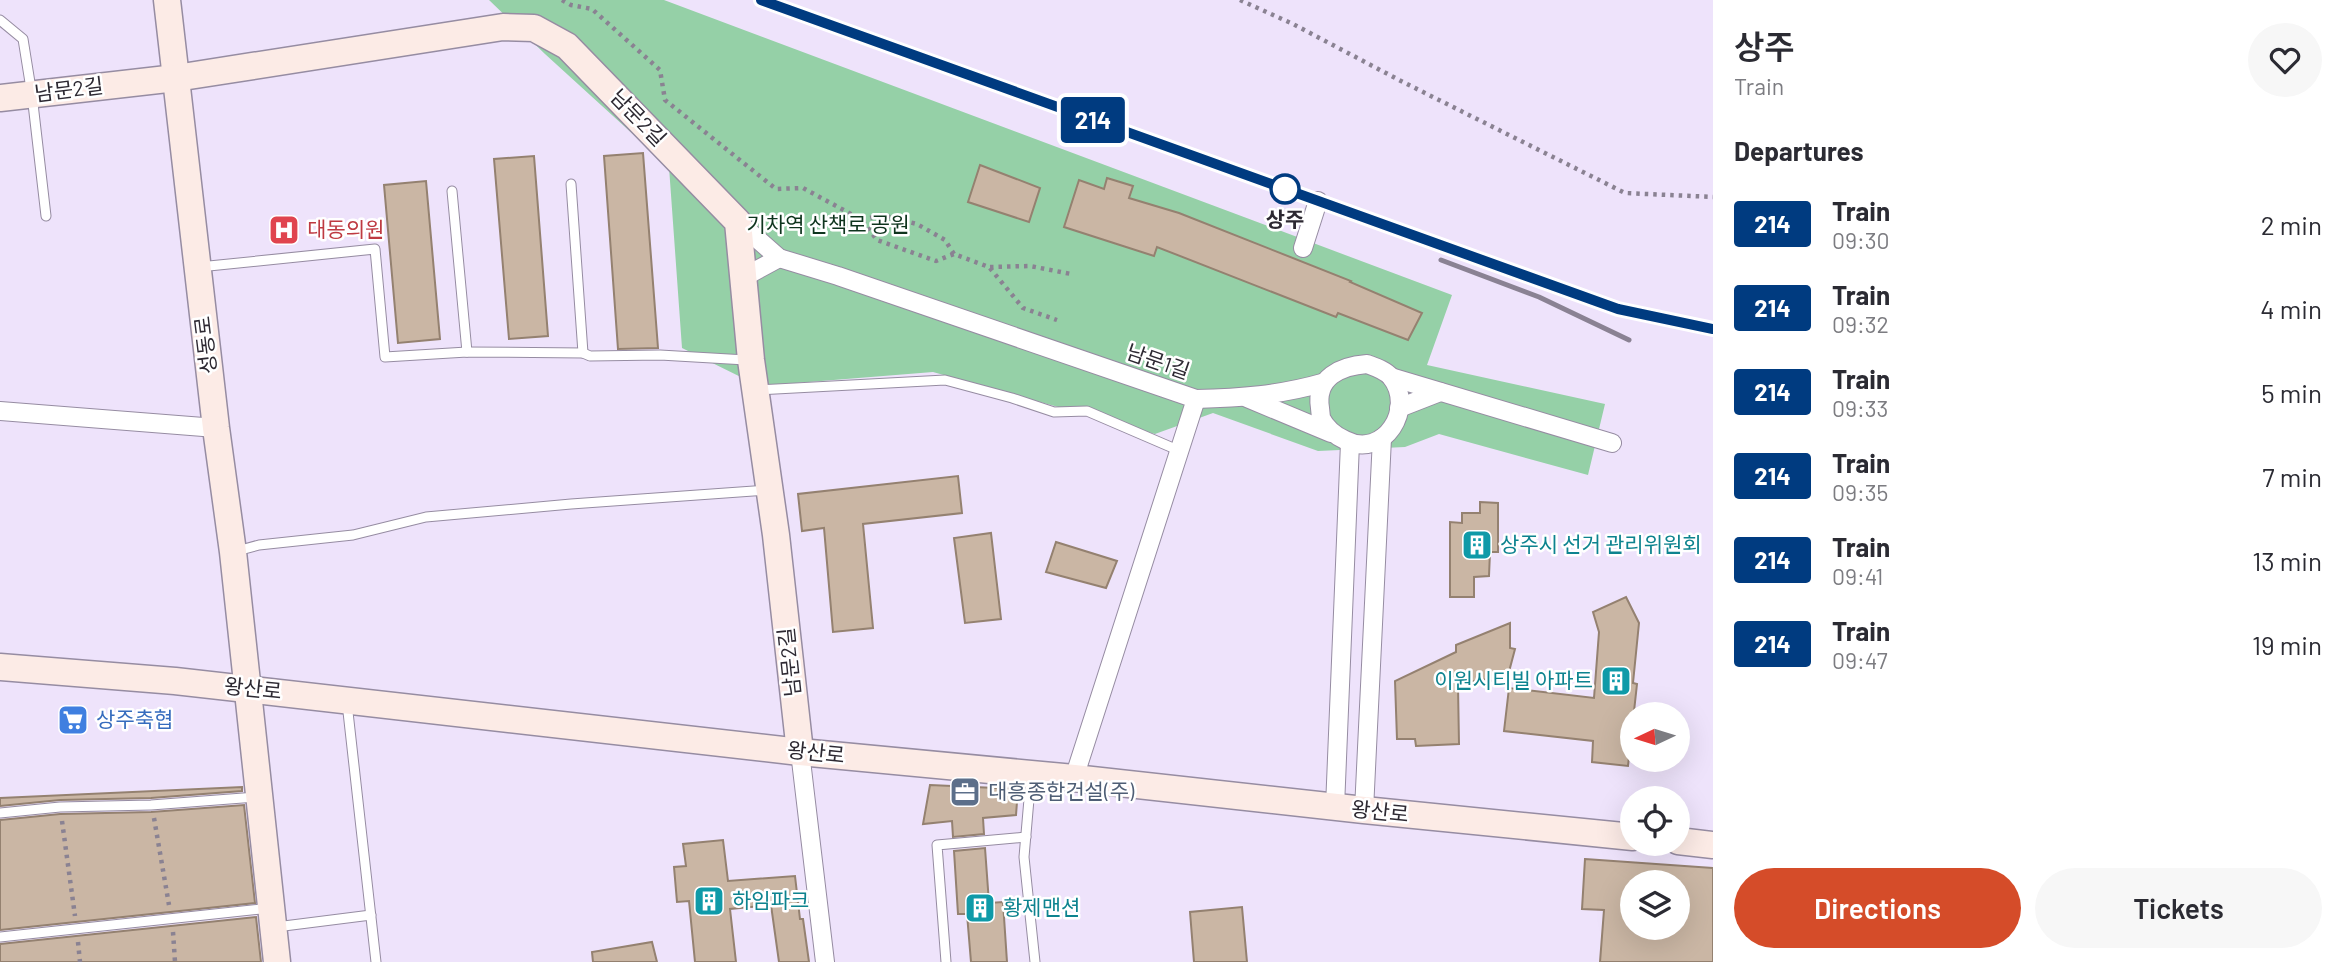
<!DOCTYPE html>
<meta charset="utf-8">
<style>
:root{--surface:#fff;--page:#f7f7f7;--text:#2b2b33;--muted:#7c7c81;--accent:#d54c29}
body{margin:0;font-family:Barlow,"Noto Sans KR",sans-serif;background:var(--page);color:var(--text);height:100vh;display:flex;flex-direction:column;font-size:26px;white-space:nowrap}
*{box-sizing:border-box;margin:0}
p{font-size:23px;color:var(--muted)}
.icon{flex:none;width:38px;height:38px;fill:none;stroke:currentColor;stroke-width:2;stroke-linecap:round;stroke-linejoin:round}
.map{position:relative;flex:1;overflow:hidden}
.drawer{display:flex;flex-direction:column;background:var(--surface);width:630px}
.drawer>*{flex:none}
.badge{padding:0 14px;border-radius:5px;font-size:24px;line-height:46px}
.needle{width:46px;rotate:266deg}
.controls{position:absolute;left:1620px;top:702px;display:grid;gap:14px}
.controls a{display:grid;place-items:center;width:70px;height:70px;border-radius:50%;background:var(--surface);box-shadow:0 7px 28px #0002;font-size:35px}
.map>.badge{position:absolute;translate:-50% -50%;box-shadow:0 0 0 4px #fff}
h2{padding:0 21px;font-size:26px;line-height:63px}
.round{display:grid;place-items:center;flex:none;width:74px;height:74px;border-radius:37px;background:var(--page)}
.headline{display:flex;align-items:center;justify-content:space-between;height:119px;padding:0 21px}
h1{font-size:33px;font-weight:600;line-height:52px}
.primary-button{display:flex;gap:14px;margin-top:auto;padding:14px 21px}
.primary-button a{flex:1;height:80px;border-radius:42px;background:var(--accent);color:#fff;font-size:28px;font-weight:600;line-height:80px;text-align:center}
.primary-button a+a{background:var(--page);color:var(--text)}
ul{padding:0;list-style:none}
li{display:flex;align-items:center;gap:21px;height:84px;padding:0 21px}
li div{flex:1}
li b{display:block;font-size:26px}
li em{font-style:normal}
li .badge{min-width:77px;font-weight:700;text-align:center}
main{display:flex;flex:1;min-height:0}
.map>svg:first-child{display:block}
.green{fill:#95d0a7}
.building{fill:#cab6a4;stroke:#948170;stroke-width:2;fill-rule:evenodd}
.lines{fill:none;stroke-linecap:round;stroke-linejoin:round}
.lane-casing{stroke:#968ca2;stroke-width:11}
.street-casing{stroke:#968ca2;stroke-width:20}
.secondary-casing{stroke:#968ca2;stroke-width:29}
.path{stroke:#8a8292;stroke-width:4.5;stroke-dasharray:3.5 5;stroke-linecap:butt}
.lane{stroke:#fff;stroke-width:9}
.street{stroke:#fff;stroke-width:18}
.secondary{stroke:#fcebe6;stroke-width:26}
.rail{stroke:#8a8293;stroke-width:5}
.line-casing{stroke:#fff;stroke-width:16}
.line{stroke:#003b80;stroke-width:10}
.stop-dot{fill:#fff;stroke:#003b80;stroke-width:3.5}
.labels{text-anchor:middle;stroke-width:5;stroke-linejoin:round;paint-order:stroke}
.street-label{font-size:21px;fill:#2d2932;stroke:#fff}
.stop-label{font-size:21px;font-weight:bold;fill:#2d2932;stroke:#fff}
.park-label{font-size:21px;fill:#0e341d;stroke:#fff}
.health-label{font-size:21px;fill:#be3a42;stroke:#fff;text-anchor:start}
.culture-label{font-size:21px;fill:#0d838f;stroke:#fff;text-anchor:start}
.shop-label{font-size:21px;fill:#366cbe;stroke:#fff;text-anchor:start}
.service-label{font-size:21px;fill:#4e5e75;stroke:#fff;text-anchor:start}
</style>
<main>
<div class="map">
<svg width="1713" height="962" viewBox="0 0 1713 962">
<rect width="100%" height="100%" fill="#eee3fb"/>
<path class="green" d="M489,0H664L1452,295L1427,365L1605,404L1588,475L1439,434L1405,447L1318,451L1213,413L1155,434L933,372L759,386L682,348L669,167L545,54Z"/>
<g class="building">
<path d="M643,153L658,348L618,349L604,156Z"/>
<path d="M534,156L548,336L509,339L494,159Z"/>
<path d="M980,165L1040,188L1029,222L968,202Z"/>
<path d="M1107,178L1133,186L1129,198L1179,213L1351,281L1350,282L1422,313L1408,340L1338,313L1336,317L1157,247L1154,256L1064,227L1079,180L1104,189Z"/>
<path d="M426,181L440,339L398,343L384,185Z"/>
<path d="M958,476L962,513L863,524L873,628L833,632L824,528L802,531L798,494Z"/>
<path d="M1480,502L1498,503V552H1490L1489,576L1474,577V597H1450V522L1462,523V513H1480Z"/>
<path d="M991,533L1001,619L965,623L954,538Z"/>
<path d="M1056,542L1117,561L1106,588L1046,572Z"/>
<path d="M1626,597L1639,623L1633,683L1637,684L1628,766L1592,762L1593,741L1504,731L1509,688L1594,698L1599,632L1593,612Z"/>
<path d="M1510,623V648L1515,649L1506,683L1481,679L1458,686L1459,744L1416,746L1415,739H1397L1395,681L1456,652V645Z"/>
<path d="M930,785L1018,789L1016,815L983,818L984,834L953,837L952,821L923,824Z"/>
<path d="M242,787V791L151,798L60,800L0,806V798Z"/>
<path d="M244,805L255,903L0,930V820L60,814L151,812Z"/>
<path d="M723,840L728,881L795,876L800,919H803L809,962H779L771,905L730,909L736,962H695L689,901L677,902L674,867L686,866L683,844Z"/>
<path d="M985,848L989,903L1003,902L1007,962H971L967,914H958L954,851Z"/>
<path d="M1585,859L1713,868V962H1600L1604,910L1582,909ZM1633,882H1678V928H1633Z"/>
<path d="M1242,907L1247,962H1194L1190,912Z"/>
<path d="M256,917L261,962H0V944Z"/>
<path d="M652,942L657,962H593L592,952Z"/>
</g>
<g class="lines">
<g class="lane-casing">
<g id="lane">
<path d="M0,20L23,39L32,95L46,216"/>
<path d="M571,184L583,353"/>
<path d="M452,191L467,352"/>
<path d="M199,267L375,249L385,357L467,352L583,353L590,356L660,355L746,360"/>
<path d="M758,390L945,380L1012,398L1054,412L1087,411L1180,451"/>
<path d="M237,551L259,545L353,535L426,517L571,504L768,490"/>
<path d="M347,703L376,962"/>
<path d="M1031,776L1024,857L1035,962"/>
<path d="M0,813L60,807L151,805L257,797"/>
<path d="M276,927L371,915"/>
<path d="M0,937L270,908"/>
<path d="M946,962L937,845L1026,837"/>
</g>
</g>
<g class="street-casing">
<g id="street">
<path d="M738,222L779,258L838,276L1196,399L1074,778"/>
<path d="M1303,248L1318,201"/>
<path d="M744,277L779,258"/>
<path d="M1367,364C1375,367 1385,370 1391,377C1416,408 1384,460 1345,440C1336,436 1326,428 1321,418C1321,418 1320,408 1320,408C1315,377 1341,366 1367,364Z"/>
<path d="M1391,377L1612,443"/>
<path d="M1247,398L1331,433"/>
<path d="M1196,399C1240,398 1280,395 1322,383"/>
<path d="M1399,408L1440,392"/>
<path d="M0,411L216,428"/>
<path d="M800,752L825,962"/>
<path d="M1335,807L1350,443"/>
<path d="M1364,810L1382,438"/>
</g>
</g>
<g class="secondary-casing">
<g id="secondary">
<path d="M167,0L216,428L233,552L277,962"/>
<path d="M0,98L176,78L503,27L534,28L567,46L738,222L751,360L776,535L800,752"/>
<path d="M0,667L175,681L800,752L1074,778L1364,810L1633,837"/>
<path d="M1678,841L1713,845"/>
</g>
</g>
<g class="path">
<path d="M562,0L571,5L592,9L660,70L665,100L776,189L803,188L862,220L877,240L936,261L954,254L989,267L1023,308L1057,320"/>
<path d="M1240,0L1293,24L1401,81L1625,193L1713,197"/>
<path d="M862,220L881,215L917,224L945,240L954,254"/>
<path d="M990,267L1030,266L1071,274"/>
<path d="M154,818L169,905"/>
<path d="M62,821L75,916"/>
<path d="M173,932L175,962"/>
<path d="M78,942L80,962"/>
</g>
<use href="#lane" class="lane"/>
<use href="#street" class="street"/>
<use href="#secondary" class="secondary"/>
<g class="rail">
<path d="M761,0L1618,309L1713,329"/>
<path d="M1441,260L1539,297L1629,340"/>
</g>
</g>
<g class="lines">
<g class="line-casing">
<path id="line" d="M761,0L1618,309L1713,329"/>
</g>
<use href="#line" class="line"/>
</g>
<defs>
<g id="hospital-square" transform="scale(1.575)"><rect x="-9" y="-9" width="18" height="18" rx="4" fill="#e0444e" stroke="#fff"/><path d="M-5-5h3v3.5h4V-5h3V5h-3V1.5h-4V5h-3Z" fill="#fff"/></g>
<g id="building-square" transform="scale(1.575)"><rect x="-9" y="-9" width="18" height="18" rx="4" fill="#0f9aa8" stroke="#fff"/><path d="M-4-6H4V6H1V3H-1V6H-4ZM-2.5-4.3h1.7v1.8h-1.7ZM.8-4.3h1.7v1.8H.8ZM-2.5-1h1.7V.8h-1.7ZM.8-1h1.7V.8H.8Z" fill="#fff"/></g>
<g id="supermarket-square" transform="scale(1.575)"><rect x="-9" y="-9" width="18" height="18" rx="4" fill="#3f7fe0" stroke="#fff"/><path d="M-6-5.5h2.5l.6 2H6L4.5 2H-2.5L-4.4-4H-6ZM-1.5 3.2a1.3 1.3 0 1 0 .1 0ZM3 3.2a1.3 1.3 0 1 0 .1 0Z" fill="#fff"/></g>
<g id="office-square" transform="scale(1.575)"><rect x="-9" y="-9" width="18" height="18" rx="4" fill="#5c6f8a" stroke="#fff"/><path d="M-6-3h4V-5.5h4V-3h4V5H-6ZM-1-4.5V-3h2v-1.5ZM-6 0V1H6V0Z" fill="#fff"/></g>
</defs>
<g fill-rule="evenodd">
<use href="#hospital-square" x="284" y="230"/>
<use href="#building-square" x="1477" y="545"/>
<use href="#building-square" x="1616" y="681"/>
<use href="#supermarket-square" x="73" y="720"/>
<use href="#office-square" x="965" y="792"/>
<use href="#building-square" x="709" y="901"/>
<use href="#building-square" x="980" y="908"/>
</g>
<circle class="stop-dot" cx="1285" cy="189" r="14"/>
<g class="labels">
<g class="street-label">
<text transform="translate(69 90) rotate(-7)" y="7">남문2길</text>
<text transform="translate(638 118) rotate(46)" y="7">남문2길</text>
<text transform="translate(206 345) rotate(-97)" y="7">성동로</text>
<text transform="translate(1158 362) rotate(19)" y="7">남문1길</text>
<text transform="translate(790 662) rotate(-96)" y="7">남문2길</text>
<text transform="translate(253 689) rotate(6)" y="7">왕산로</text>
<text transform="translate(816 753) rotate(6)" y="7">왕산로</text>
<text transform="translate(1380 812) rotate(6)" y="7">왕산로</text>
</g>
<g class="stop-label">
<text x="1285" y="227">상주</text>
</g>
<g class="park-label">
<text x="828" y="232">기차역 산책로 공원</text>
</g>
<g class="health-label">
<text x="307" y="237">대동의원</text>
</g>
<g class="culture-label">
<text x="1500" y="552">상주시 선거 관리위원회</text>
<text x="1593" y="688" text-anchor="end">이원시티빌 아파트</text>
<text x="732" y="908">하임파크</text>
<text x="1003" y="915">황제맨션</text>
</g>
<g class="shop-label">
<text x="96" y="727">상주축협</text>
</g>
<g class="service-label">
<text x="988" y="799">대흥종합건설(주)</text>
</g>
</g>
</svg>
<div class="controls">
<a><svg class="needle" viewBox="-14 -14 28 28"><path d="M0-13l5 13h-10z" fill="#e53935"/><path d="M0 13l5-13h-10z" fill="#7c7c81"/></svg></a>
<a><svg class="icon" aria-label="locate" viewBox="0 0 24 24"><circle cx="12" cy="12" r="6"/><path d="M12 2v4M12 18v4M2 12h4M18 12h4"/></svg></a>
<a><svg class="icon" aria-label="layers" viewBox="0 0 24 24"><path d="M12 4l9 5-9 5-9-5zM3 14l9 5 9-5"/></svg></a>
</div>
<b class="badge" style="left:1093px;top:120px;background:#003b80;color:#fff">214</b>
</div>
<section class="drawer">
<div class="headline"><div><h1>상주</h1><p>Train</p></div><a class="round"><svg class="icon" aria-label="heart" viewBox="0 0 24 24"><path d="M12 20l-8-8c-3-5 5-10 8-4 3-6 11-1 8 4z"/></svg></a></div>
<h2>Departures</h2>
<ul>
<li><span class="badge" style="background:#003b80;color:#fff">214</span><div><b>Train</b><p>09:30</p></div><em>2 min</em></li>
<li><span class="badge" style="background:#003b80;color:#fff">214</span><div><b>Train</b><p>09:32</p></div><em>4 min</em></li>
<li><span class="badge" style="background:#003b80;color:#fff">214</span><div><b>Train</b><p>09:33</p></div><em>5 min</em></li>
<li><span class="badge" style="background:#003b80;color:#fff">214</span><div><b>Train</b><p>09:35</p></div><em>7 min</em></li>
<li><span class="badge" style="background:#003b80;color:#fff">214</span><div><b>Train</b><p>09:41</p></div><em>13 min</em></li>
<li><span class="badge" style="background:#003b80;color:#fff">214</span><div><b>Train</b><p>09:47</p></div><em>19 min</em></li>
</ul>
<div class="primary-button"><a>Directions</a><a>Tickets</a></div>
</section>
</main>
